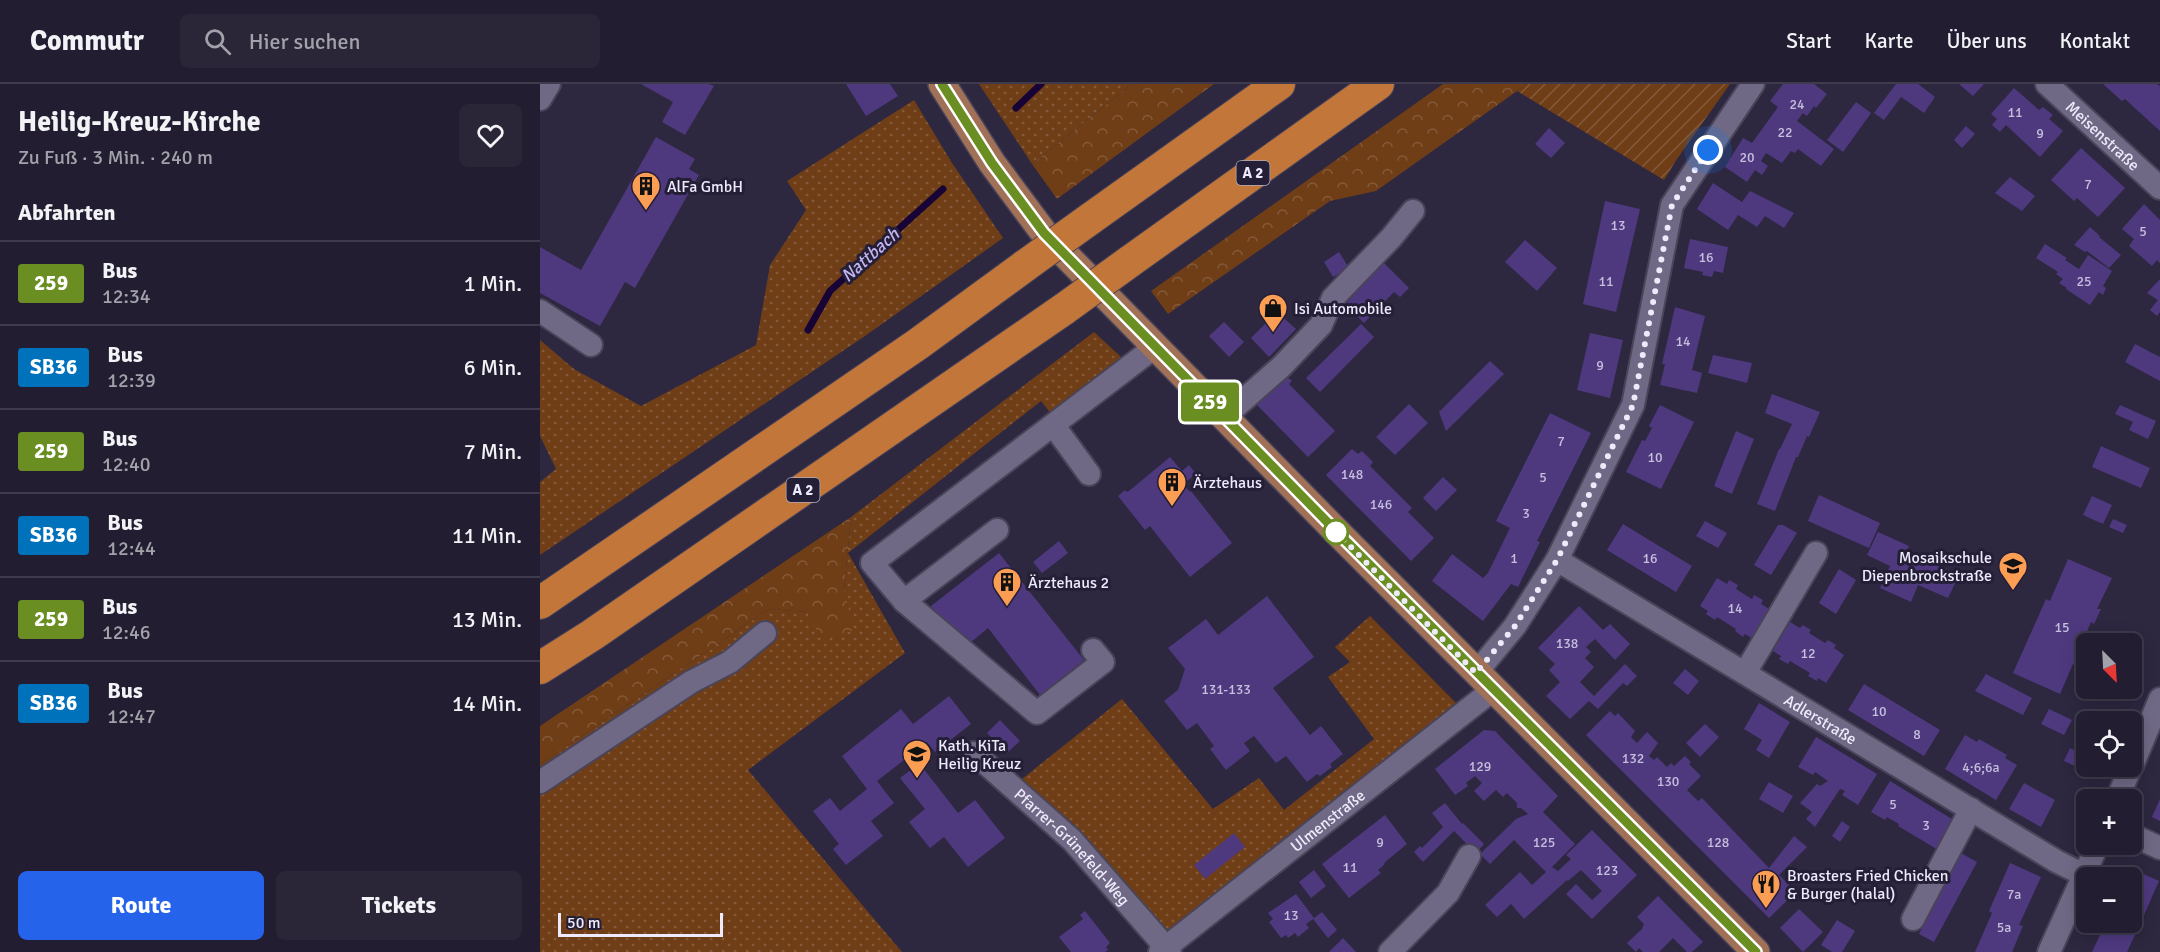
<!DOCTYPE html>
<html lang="de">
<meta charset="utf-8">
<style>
:root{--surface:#221d30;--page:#2a2638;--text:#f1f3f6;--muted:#a2a2ab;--line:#3f3b4c;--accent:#2563eb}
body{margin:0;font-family:Signika,sans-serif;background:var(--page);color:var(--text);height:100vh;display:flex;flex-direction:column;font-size:22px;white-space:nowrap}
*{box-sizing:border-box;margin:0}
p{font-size:20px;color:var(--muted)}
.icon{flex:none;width:33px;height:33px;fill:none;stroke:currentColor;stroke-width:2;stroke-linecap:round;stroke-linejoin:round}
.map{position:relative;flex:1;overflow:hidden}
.sheet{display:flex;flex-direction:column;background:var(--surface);width:540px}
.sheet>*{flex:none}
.badge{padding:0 12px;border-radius:4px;font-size:21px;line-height:39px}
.needle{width:39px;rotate:156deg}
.buttons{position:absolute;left:1536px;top:549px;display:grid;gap:12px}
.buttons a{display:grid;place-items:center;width:66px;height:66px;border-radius:9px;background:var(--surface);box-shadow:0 3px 15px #0003,0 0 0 2px var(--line);font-size:30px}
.scale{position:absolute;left:18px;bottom:15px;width:165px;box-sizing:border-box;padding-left:6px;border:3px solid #edeafb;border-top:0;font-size:16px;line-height:21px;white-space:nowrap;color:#edeafb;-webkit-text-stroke:4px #241e36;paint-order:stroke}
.you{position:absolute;width:30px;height:30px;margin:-15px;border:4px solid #fff;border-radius:50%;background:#1a73e8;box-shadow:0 0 0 9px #1a73e833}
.map>.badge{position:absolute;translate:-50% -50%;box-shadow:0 0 0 3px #fff}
h2{padding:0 18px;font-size:22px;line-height:54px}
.round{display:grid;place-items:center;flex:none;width:63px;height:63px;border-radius:9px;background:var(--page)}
.head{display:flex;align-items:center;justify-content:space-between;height:102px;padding:0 18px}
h1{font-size:28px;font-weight:800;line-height:45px}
.button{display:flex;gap:12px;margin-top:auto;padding:12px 18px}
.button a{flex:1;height:69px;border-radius:9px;background:var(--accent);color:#fff;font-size:24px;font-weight:800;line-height:69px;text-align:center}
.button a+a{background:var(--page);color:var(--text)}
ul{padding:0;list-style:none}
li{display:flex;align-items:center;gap:18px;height:84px;padding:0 18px;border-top:2px solid var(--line)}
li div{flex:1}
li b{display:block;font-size:22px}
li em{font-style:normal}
li .badge{min-width:66px;font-weight:700;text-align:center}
header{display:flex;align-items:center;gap:36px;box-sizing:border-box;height:84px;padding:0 30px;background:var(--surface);border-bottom:2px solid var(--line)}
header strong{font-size:28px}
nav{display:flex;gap:33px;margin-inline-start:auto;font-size:21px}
.search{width:420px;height:54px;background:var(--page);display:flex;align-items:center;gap:15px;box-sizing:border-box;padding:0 21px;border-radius:9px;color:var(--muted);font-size:22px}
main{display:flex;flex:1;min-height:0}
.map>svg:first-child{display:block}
.grass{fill:url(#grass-dots)}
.forest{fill:url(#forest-crowns)}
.garden{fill:url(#garden-furrows)}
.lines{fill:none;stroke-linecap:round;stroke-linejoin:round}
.stream{stroke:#170335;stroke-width:7}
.building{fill:#4e397f}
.minor-casing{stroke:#4a4459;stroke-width:26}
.major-casing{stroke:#4a4459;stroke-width:30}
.highway-casing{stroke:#4a4459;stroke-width:34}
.minor{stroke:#6f6985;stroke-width:22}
.major{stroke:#a17157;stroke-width:27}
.highway{stroke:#c37639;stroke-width:32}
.highway-bridge-casing{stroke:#4a4459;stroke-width:34;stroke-linecap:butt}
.highway-bridge{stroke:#c37639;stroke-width:32}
.line-casing{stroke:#fff;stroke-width:14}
.line{stroke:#6b8e23;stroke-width:9}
.walk{stroke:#edeafb;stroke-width:6;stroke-dasharray:0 10.8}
.stop-dot{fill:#fff;stroke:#6b8e23;stroke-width:3}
.labels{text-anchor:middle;stroke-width:6;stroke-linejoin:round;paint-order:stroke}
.number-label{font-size:14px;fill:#c5bedc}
.shield{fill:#241e36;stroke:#b1adc0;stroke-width:1.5}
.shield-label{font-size:15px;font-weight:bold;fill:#edeafb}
.street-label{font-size:16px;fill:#edeafb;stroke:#241e36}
.poi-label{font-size:16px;fill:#edeafb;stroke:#241e36;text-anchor:start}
.water-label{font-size:18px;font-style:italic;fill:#c2b4f1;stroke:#241e36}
</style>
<header>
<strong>Commutr</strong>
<div class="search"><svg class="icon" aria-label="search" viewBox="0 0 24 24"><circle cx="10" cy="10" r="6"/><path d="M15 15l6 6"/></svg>Hier suchen</div>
<nav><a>Start</a><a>Karte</a><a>Über uns</a><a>Kontakt</a></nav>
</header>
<main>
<section class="sheet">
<div class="head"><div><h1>Heilig-Kreuz-Kirche</h1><p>Zu Fuß · 3 Min. · 240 m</p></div><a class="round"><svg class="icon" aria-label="heart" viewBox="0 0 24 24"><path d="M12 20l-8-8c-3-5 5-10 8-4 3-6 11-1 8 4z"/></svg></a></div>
<h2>Abfahrten</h2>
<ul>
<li><span class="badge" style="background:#6b8e23;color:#fff">259</span><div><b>Bus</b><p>12:34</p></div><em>1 Min.</em></li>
<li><span class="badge" style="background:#0072bc;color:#fff">SB36</span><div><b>Bus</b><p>12:39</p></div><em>6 Min.</em></li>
<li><span class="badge" style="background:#6b8e23;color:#fff">259</span><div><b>Bus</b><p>12:40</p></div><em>7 Min.</em></li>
<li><span class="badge" style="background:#0072bc;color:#fff">SB36</span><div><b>Bus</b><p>12:44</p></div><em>11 Min.</em></li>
<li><span class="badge" style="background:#6b8e23;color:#fff">259</span><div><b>Bus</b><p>12:46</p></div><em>13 Min.</em></li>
<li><span class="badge" style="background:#0072bc;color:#fff">SB36</span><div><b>Bus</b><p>12:47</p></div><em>14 Min.</em></li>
</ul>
<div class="button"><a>Route</a><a>Tickets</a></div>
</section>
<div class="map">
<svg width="1620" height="868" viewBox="0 0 1620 868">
<defs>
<pattern id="grass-dots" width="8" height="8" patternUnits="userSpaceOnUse" patternTransform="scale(1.5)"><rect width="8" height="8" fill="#6f3e17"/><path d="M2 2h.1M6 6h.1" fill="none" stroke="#845a3a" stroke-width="1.8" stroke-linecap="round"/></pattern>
<pattern id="forest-crowns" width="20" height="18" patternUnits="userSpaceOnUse" patternTransform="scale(1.5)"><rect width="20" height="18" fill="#6f3e17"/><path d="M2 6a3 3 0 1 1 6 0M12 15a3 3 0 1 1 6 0" fill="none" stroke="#845a3a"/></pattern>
<pattern id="garden-furrows" width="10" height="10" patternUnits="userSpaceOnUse" patternTransform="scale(1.5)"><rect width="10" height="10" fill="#6f3e17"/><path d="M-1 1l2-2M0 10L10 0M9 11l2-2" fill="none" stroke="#845a3a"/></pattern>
</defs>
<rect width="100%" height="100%" fill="#2d2740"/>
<g class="grass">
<path d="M439,0H592L492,80Z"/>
<path d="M374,16L412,79L463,154L325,252L0,471V398L16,385L0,352V256L34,285L101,322L216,261L230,181L266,126L247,97Z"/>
<path d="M554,248L581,273L512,331L501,317L308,469L365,569L208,686L362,868H0V680L229,525L267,528L304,506L311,433Z"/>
<path d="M830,532L916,619L628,846L537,748L482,695L582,615L673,725L719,694L744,726L834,655L788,593L810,578L795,563Z"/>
</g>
<g class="forest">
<path d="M592,0H674L517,115L492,80Z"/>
<path d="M903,0H987L836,107L790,117L628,230L611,207Z"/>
<path d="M311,433L304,506L314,546L282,556L267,528L229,525L0,680V642Z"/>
</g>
<path class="garden" d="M987,0H1190L1137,75L1124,96L977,7Z"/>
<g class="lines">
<g class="stream">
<path d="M476,24L501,0"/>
<path d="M268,246L290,207L403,105"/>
</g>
</g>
<g class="building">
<path d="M101,0H169L174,2L145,51L122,38L133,18Z"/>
<path d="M306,0H350L358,12L326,32Z"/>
<path d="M1243,0H1274L1287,10L1276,24L1274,22L1267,32L1263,29L1257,37L1294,65L1281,82L1258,65L1255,69L1251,67L1242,79L1226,69L1221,77L1228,82L1222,91L1215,86L1207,98L1185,83L1203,54L1212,59L1238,23L1230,17Z"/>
<path d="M1356,0H1378L1395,13L1384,29L1361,13L1344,36L1334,29Z"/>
<path d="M1419,0H1444L1433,12Z"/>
<path d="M1563,0H1617L1620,2V47L1585,15L1582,17Z"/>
<path d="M1474,4L1499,26L1503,23L1513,31L1509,35L1523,47L1500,73L1466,41L1460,48L1452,41L1457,35L1451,30Z"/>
<path d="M1316,18L1331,29L1303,68L1287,56Z"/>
<path d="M1426,42L1435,50L1422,64L1414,56Z"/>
<path d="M1009,44L1025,59L1011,74L995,60Z"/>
<path d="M116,53L155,75L149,85L159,91L95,204L85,198L60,242L0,209V163L41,186Z"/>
<path d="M1541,64L1585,104L1558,133L1537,114L1534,117L1511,96Z"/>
<path d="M1470,93L1495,112L1482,127L1455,109Z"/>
<path d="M1173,99L1202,118L1210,107L1254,129L1244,144L1225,132L1217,143L1198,131L1188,146L1157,125Z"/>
<path d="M1065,117L1100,125L1076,228L1043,220Z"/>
<path d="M1604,120L1620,136V179L1617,176L1612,182L1589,162L1594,155L1582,145Z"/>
<path d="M1550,143L1560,152L1559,153L1581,171L1569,184L1547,167L1545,168L1534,161Z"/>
<path d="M1150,155L1188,163L1183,189L1174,187L1172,193L1162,191L1163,188L1144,184Z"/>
<path d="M985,156L1017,184L997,207L965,178Z"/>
<path d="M1505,160L1527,174L1525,176L1539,185L1548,171L1572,187L1563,202L1566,204L1563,211L1559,208L1550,221L1526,205L1527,204L1519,199L1523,195L1516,190L1518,188L1496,174Z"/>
<path d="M799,168L809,184L793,193L784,178Z"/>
<path d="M842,177L869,204L860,213L854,208L824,239L801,216Z"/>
<path d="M1620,195V228L1617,232L1610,226L1618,216L1607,209Z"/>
<path d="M1135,223L1165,232L1152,286L1162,289L1157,309L1120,301L1125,280H1122Z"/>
<path d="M737,228L756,245L729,273L711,254Z"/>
<path d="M684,238L704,258L689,273L669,252Z"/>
<path d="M821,240L834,253L780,308L766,294Z"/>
<path d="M1050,249L1083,256L1070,314L1037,306Z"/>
<path d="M1595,260L1620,273V297L1585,278Z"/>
<path d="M1173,271L1212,279L1207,299L1168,289Z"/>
<path d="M950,277L964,290L906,347L899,328Z"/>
<path d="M744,290L752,297L749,300L795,347L768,373L715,319Z"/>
<path d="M1232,310L1280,328L1269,353L1267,352L1258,373H1256L1235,427L1217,420L1239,365H1240L1252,340L1225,329Z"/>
<path d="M869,320L888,339L855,371L836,353Z"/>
<path d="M1120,321L1154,338L1121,405L1086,388L1102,356L1105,357L1112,344L1109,342Z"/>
<path d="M1580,321L1616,337L1608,355L1589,346L1593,338L1575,330Z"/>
<path d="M1010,329L1051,349L997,457L1000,458L978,503L971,500L943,537L892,497L912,470L943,494L948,489L970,444L956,437Z"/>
<path d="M1196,347L1214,355L1192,410L1174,402Z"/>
<path d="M1561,362L1610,384L1601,404L1552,383Z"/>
<path d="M812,365L818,370L822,367L833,378L830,382L872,424L868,428L894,454L871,477L786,391Z"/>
<path d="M630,373L642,387L649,381L656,390L643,400L650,408L651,407L692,459L650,493L610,442L605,446L578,412L585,406L587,408L589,407Z"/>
<path d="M903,393L917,406L896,427L883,414Z"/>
<path d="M1279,411L1340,439L1329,464L1268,437Z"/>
<path d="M1552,412L1572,421L1563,440L1543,431Z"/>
<path d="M1573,435L1587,441L1583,449L1569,443Z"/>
<path d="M1165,437L1187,449L1178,464L1156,452Z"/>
<path d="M1083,440L1152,482L1136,508L1067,466Z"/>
<path d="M1238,441H1243L1257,449L1231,491L1214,481Z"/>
<path d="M1338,448L1369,462L1366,468L1419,491L1408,514L1378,501L1371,518L1340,504L1350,482L1327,471Z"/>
<path d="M519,457L528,469L502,489L493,478Z"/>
<path d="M459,469L544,576L500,611L448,544L424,564L391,522Z"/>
<path d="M1528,475L1572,494L1557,525H1561L1554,540L1551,538L1539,566L1542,567L1536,582L1533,580L1520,610L1473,589L1506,515L1510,517Z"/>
<path d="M1299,485L1316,496L1296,530L1279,519Z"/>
<path d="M1177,494L1187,500L1189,496L1198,501L1196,505L1212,515L1214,511L1223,516L1221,520L1231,526L1213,555L1205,550L1203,553L1195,547L1196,545L1177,533L1175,536L1166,530L1168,527L1160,522Z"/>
<path d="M727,512L774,573L733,604L770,651L781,642L803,670L790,680L792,683L780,692L777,690L767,698L746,672L736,679L714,652L704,659L710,667L686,686L670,665L674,662L657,639L647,646L624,617L638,606L645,585L628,564L666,535L678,551Z"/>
<path d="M1039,522L1063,546L1070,540L1090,560L1075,576L1055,555L1046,563L1051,568L1045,574L1054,583L1040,598L1054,612L1085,580L1097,592L1087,602L1083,599L1058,625L1049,617L1030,635L1006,612L1020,598L1009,586L1015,580L998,564Z"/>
<path d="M1250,538L1260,544L1263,541L1271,546L1269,549L1285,559L1288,556L1296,561L1294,564L1304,571L1286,599L1278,594L1277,597L1268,592L1270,589L1250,577L1248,580L1239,575L1241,572L1233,567Z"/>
<path d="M1145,585L1159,597L1148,611L1133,599Z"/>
<path d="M1446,590L1492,614L1483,631L1435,607Z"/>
<path d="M1324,600L1400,646L1384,672L1308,626Z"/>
<path d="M409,612L431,640L395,668L387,658L372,670L418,729L435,716L465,754L428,783L404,753L390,764L369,738L385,725L360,694L372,685L364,676L337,697L354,719L331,737L343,752L306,781L293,765L299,760L273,727L290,714L300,727L327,705L302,672L361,625L373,640Z"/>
<path d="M1219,619L1250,638L1229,674L1216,666L1222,656L1204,645Z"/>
<path d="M1509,625L1532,636L1524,651L1501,640Z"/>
<path d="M1070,627L1075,632L1078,629L1095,647L1091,653L1097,659L1107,648L1118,659L1109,672L1114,676L1117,673L1127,683L1131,679L1134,682L1145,672L1151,678L1149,680L1161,692L1147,706L1158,717L1162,714L1229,784L1254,752L1267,763L1239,791L1256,808L1229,834L1046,651Z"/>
<path d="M460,636L480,657L467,669L447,649Z"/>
<path d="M1546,639V682H1563L1559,693L1524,677L1530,664L1534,666Z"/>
<path d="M1165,640L1179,653L1160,673L1146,659Z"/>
<path d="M944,646L955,647L1018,712L1003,728L1035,760L1012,783L1018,787L1031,775L1026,771L1052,746L1097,791L1052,835L1026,810L1036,800L1052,816L1062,807L1041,786L1028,797L1027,796L984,835L971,820L957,833L945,821L980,788L992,801L1006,788L974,756L950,780L940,770L976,735L988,730L981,724H977V719L967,709L963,713L956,706L944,717L934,707L942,699L935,692L926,699L928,702L915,711L895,685Z"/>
<path d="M1425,651L1437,658L1439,655L1467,671L1465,674L1477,681L1456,716L1405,685Z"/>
<path d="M1276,653L1337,690L1318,721L1302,711L1305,707L1300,705L1275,743L1266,735L1272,728L1260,719L1277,700L1280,702L1288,697L1275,688L1273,691L1258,683Z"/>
<path d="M1350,697L1415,737L1400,767L1358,742L1359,740L1347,733L1345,736L1331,728Z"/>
<path d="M1229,698L1253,712L1243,729L1219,715Z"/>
<path d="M1484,699L1515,716L1501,743L1469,725Z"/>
<path d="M1620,715V737L1612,733Z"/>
<path d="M905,719L922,740L923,739L944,760L936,769L914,747L883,778L874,768L880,762L882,764L903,743L892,729Z"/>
<path d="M845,731L867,760L844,779L845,780L838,786L841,789L809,814L782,780Z"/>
<path d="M1302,737L1310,743L1300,758L1292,752Z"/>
<path d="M694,749L705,763L665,795L654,781Z"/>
<path d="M1421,769L1437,778L1394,858L1379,850Z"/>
<path d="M1470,779L1501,793L1479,841L1483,842L1472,868H1435L1452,829L1449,827Z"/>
<path d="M1590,784L1619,797L1600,840L1587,868H1552L1566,838H1592V794H1586Z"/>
<path d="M774,786L786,802L771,814L759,798Z"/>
<path d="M756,810L774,834L782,828L797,846L788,854L773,835L766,840L769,844L758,853L755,849L748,854L746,851L741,854L729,838L733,835L728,829Z"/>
<path d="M1118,812L1163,858L1152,868H1147L1133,854L1119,868H1103L1099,864L1096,868L1087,859L1102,845L1104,840L1097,833Z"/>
<path d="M1259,825L1283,848L1263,868L1240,844Z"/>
<path d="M545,827L570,859L566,863L568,866L565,868H531L519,853L543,835L540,831Z"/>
<path d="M1297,836L1315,847L1302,868H1292L1281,861Z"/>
<path d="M803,854L816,868H789Z"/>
</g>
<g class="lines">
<g class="minor-casing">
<g id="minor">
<path id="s1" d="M1507,0L1620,104"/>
<path d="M0,15L9,0"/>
<path d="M0,227L51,261"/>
<path d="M684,333L741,283L781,241L793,214L851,154L873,127"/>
<path d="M514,342L549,390"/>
<path id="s2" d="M1017,476L1516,777L1544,791"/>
<path d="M364,517L457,446"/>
<path d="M553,566L563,578L497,629L364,517L332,479L615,263"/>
<path d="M936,589L975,542L1017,476L1093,321L1132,121L1213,0"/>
<path d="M1205,589L1276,469"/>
<path id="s3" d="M434,669L532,756L630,868"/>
<path d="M1592,682L1620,615"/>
<path d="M0,698L151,598L190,578L225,549"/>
<path d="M1577,716L1591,682"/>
<path d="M1592,751L1620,764"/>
<path d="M1373,835L1431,725"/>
<path id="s4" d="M620,868L954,605"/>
<path d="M850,868L908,809L929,772"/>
<path d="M1509,868L1558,760"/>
</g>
</g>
<g class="major-casing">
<path id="major" d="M402,0L452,79L504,149L801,452L1216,868"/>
</g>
<g class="highway-casing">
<g id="highway">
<path d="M550,135L739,0"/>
<path d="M589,178L838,0"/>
<path d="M0,519L378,260L486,181"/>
<path d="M0,584L52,551L524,225"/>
</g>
</g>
<use href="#minor" class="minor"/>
<use href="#major" class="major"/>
<use href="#highway" class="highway"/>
<g class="highway-bridge-casing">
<g id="highway-bridge">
<path d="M486,181L550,135"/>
<path d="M524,225L589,178"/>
</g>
</g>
<use href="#highway-bridge" class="highway-bridge"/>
</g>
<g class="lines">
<g class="line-casing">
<path id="line" d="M402,0L452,79L504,149L801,452L1216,868"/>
</g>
<use href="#line" class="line"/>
<path class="walk" d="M796,448L936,589L975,542L1017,476L1093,321L1132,121L1168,66"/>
</g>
<defs>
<g id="building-pin" transform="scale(1.5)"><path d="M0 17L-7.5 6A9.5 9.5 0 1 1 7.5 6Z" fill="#fc9d54" stroke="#241e36"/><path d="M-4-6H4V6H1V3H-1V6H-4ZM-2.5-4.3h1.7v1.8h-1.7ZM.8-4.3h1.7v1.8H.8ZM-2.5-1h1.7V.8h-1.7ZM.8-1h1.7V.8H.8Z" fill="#111"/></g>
<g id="shop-pin" transform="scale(1.5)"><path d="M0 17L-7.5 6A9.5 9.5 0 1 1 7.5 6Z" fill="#fc9d54" stroke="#241e36"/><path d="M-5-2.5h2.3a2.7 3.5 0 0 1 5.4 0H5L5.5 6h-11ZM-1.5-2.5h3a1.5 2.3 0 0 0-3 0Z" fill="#111"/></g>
<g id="school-pin" transform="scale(1.5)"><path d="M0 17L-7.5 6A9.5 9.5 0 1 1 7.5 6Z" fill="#fc9d54" stroke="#241e36"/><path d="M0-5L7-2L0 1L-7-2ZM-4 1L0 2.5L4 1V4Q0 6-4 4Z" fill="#111"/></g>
<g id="restaurant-pin" transform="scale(1.5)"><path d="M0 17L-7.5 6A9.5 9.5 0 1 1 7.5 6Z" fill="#fc9d54" stroke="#241e36"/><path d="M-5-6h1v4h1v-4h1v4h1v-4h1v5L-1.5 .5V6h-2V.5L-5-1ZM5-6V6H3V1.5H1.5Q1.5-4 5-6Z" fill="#111"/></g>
</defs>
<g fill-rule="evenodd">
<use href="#building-pin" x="106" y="102"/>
<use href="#shop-pin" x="733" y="224"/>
<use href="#building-pin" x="632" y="398"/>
<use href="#school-pin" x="1473" y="482"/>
<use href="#building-pin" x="467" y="498"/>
<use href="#school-pin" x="377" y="670"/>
<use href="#restaurant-pin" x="1226" y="800"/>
</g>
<circle class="stop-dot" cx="796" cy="448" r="12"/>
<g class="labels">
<g class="number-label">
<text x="1257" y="25">24</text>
<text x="1475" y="33">11</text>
<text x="1245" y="53">22</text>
<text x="1500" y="54">9</text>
<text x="1207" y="78">20</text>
<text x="1548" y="105">7</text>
<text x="1078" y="146">13</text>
<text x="1603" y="152">5</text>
<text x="1166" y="178">16</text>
<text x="1066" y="202">11</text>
<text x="1544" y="202">25</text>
<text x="1143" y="262">14</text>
<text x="1060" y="286">9</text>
<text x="1021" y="362">7</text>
<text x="1115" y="378">10</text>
<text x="812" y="395">148</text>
<text x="1003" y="398">5</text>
<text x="841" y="425">146</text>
<text x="986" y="434">3</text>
<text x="974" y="479">1</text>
<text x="1110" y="479">16</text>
<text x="1195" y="529">14</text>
<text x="1522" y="548">15</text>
<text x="1027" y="564">138</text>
<text x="1268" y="574">12</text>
<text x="686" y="610">131-133</text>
<text x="1339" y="632">10</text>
<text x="1377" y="655">8</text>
<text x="1093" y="679">132</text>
<text x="940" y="687">129</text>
<text x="1441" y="688">4;6;6a</text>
<text x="1128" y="702">130</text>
<text x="1353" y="725">5</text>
<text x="1386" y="746">3</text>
<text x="840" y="763">9</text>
<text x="1004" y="763">125</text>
<text x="1178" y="763">128</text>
<text x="810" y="788">11</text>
<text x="1067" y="791">123</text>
<text x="1474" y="815">7a</text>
<text x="751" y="836">13</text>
<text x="1464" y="848">5a</text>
</g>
<g class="shield">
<rect x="696.5" y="77" width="33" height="24" rx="4.5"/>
<rect x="246.5" y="394" width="33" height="24" rx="4.5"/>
</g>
<g class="shield-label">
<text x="713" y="94">A 2</text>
<text x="263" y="411">A 2</text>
</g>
<g class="street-label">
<text dy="6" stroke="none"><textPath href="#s1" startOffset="76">Meisenstraße</textPath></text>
<text dy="6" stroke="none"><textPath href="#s2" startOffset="308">Adlerstraße</textPath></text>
<text dy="6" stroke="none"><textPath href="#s4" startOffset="213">Ulmenstraße</textPath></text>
<text dy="6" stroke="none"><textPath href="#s3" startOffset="136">Pfarrer-Grünefeld-Weg</textPath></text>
</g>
<g class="poi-label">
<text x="127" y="108">AlFa GmbH</text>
<text x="754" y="230">Isi Automobile</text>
<text x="653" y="404">Ärztehaus</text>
<text x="1452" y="479" text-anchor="end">Mosaikschule<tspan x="1452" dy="18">Diepenbrockstraße</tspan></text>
<text x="488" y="504">Ärztehaus 2</text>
<text x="398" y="667">Kath. KiTa<tspan x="398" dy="18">Heilig Kreuz</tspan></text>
<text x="1247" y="797">Broasters Fried Chicken<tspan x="1247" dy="18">&amp; Burger (halal)</tspan></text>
</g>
<g class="water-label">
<text transform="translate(330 171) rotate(-42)" y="6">Nattbach</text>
</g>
</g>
</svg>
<div class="buttons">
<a><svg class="needle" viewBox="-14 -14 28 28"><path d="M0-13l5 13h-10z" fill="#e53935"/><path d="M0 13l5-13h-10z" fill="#a2a2ab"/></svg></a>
<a><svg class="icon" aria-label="locate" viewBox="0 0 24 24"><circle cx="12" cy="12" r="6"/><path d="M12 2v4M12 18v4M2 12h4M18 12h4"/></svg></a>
<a>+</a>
<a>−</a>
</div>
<div class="scale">50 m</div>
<div class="you" style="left:1168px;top:66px"></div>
<b class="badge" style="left:670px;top:318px;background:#6b8e23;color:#fff">259</b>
</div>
</main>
